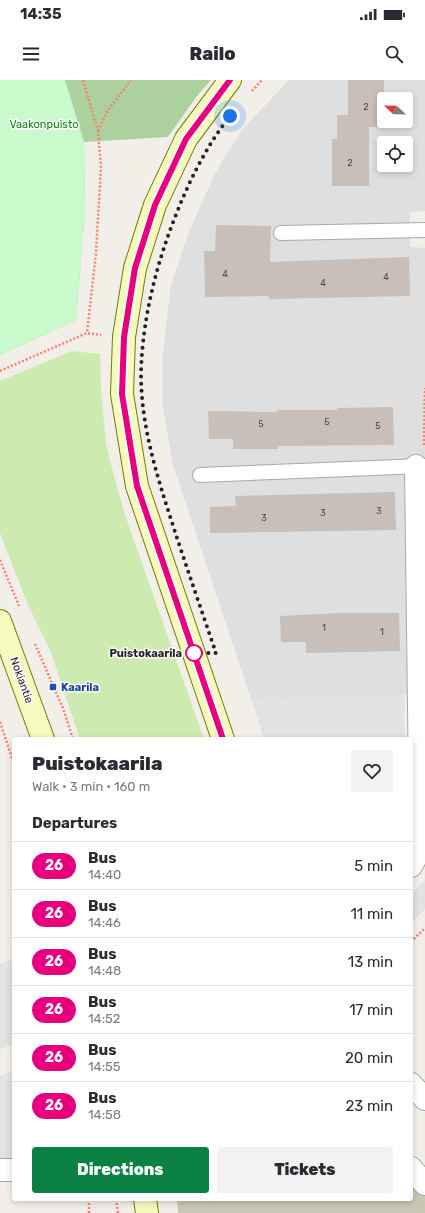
<!DOCTYPE html>
<meta charset="utf-8">
<style>
:root{--surface:#fff;--page:#f2f2f3;--text:#2b2b33;--muted:#7c7c81;--line:#e1e1e2;--accent:#0b8043}
body{margin:0;font-family:Rubik,sans-serif;background:var(--page);color:var(--text);height:100vh;display:flex;flex-direction:column;font-size:15px;white-space:nowrap}
*{box-sizing:border-box;margin:0}
p{font-size:13px;color:var(--muted)}
.icon{flex:none;width:22px;height:22px;fill:none;stroke:currentColor;stroke-width:2;stroke-linecap:round;stroke-linejoin:round}
.map{position:relative;flex:1;overflow:hidden}
.drawer{position:absolute;left:12px;top:657px;width:401px;height:464px;display:flex;flex-direction:column;background:var(--surface);border-radius:4px;box-shadow:0 2px 6px #0003}
.drawer>*{flex:none}
.badge{padding:0 8px;border-radius:13px;font-size:14px;line-height:26px}
.needle{width:26px;rotate:292deg}
.tools{position:absolute;left:377px;top:12px;display:grid;gap:8px}
.tools a{display:grid;place-items:center;width:36px;height:36px;border-radius:4px;background:var(--surface);box-shadow:0 2px 6px #0003;font-size:20px}
.you{position:absolute;width:20px;height:20px;margin:-10px;border:3px solid #fff;border-radius:50%;background:#1a73e8;box-shadow:0 0 0 6px #1a73e833}
.map>.badge{position:absolute;translate:-50% -50%;box-shadow:0 0 0 2px #fff}
h2{padding:0 20px;font-size:15px;line-height:36px}
.round{display:grid;place-items:center;flex:none;width:42px;height:42px;border-radius:4px;background:var(--page)}
.headline{display:flex;align-items:center;justify-content:space-between;height:68px;padding:0 20px}
h1{font-size:19px;font-weight:800;line-height:30px}
.cta{display:flex;gap:8px;margin-top:auto;padding:8px 20px}
.cta a{flex:1;height:46px;border-radius:4px;background:var(--accent);color:#fff;font-size:16px;font-weight:800;line-height:46px;text-align:center}
.cta a+a{background:var(--page);color:var(--text)}
ul{padding:0;list-style:none}
li{display:flex;align-items:center;gap:12px;height:48px;padding:0 20px;border-top:1px solid var(--line)}
li div{flex:1}
li b{display:block;font-size:15px}
li em{font-style:normal}
li .badge{min-width:44px;font-weight:700;text-align:center}
.status{display:flex;justify-content:space-between;align-items:center;height:28px;padding:0 20px;background:var(--surface);direction:ltr}
.status svg{height:11px;fill:currentColor}
header{display:flex;justify-content:space-between;align-items:center;height:52px;padding:0 20px;background:var(--surface);font-size:18px;font-weight:800}
.map>svg:first-child{display:block}
.residential{fill:#e0dfdf;fill-rule:evenodd}
.construction{fill:#c7c7b4}
.grass{fill:#cdebb0}
.forest{fill:#add19e}
.park{fill:#c8facc}
.parking{fill:#e2e2e2}
.building{fill:#c7bfb8}
.lines{fill:none;stroke-linecap:round;stroke-linejoin:round}
.lane-casing{stroke:#a9a9a9;stroke-width:16}
.street-casing{stroke:#a9a9a9;stroke-width:24}
.secondary-casing{stroke:#707d05;stroke-width:24}
.path{stroke:#fa8072;stroke-width:2.5;stroke-dasharray:2 2;stroke-linecap:butt}
.lane{stroke:#fff;stroke-width:14}
.street{stroke:#fff;stroke-width:22}
.secondary{stroke:#f7fabf;stroke-width:22}
.line-casing{stroke:#fff;stroke-width:9}
.line{stroke:#e6007e;stroke-width:6}
.walk{stroke:#222;stroke-width:4;stroke-dasharray:0 7.2}
.stop-dot{fill:#fff;stroke:#e6007e;stroke-width:2}
.transit-dot{fill:#1a4fb4;stroke:#fff;stroke-width:1.5}
.labels{text-anchor:middle;stroke-width:3;stroke-linejoin:round;paint-order:stroke}
.number-label{font-size:9px;fill:#4b4948}
.park-label{font-size:11px;fill:#0c8416;stroke:#fff}
.stop-label{font-size:11px;font-weight:bold;fill:#222;stroke:#fff;text-anchor:end}
.street-label{font-size:11px;fill:#222;stroke:#fff}
.transit-label{font-size:11px;font-weight:bold;fill:#164399;stroke:#fff;text-anchor:start}
</style>
<div class="status"><b>14:35</b><svg viewBox="0 0 49 12"><path d="M0 12V9h3v3zM5 12V6h3v6zM10 12V3h3v9zM15 12V0h3v12zM26 1h20v11H26zM47 4h2v5h-2z"/></svg></div>
<header><svg class="icon" aria-label="menu" viewBox="0 0 24 24"><path d="M4 6h16M4 12h16M4 18h16"/></svg>Railo<svg class="icon" aria-label="search" viewBox="0 0 24 24"><circle cx="10" cy="10" r="6"/><path d="M15 15l6 6"/></svg></header>
<div class="map">
<svg width="425" height="1133" viewBox="0 0 425 1133">
<rect width="100%" height="100%" fill="#f2efe9"/>
<path class="residential" d="M289,0H425V131L410,132V167L425,168V614L251,619L173,385L163,328V273L171,204L189,152L215,93L241,51ZM384,19H406V41H384ZM384,63H406V85H384Z"/>
<path class="construction" d="M411,1089L425,1105V1133H178L177,1119H411Z"/>
<path class="grass" d="M72,271L100,274L101,310L106,364L114,396L125,435L204,659H80L50,570L27,523L0,453V301Z"/>
<path class="forest" d="M0,0H211L197,16L168,57L84,62L85,131L76,240L0,275Z"/>
<path class="park" d="M0,0H65L84,62L85,131L76,240L0,275Z"/>
<g class="parking">
<path d="M404,614L405,659H264L251,619Z"/>
<path d="M425,800V829L411,843V814Z"/>
<path d="M14,879V964L0,969V884Z"/>
<path d="M14,991V1080H0V996Z"/>
</g>
<g class="building">
<path d="M348,0H384V47H369V106H332V59H337V35H348Z"/>
<path d="M216,145L271,146L270,182L409,177L410,216L269,219V216L205,217L204,171H215Z"/>
<path d="M393,327L394,365L278,366V369H233V359H209L208,331L277,332V330H337V328Z"/>
<path d="M395,412L396,450L210,453V427L236,426L235,416Z"/>
<path d="M341,533H399L400,571L306,573V562H281L280,536Z"/>
</g>
<g class="lines">
<g class="lane-casing">
<g id="lane">
<path d="M281,153L425,150"/>
<path d="M200,395L424,386"/>
</g>
</g>
<g class="street-casing">
<g id="street">
<path d="M416,386L420,707"/>
<path d="M411,707H420C421,732 425,766 411,786"/>
<path d="M411,1004L425,1019"/>
<path d="M411,1088L425,1104"/>
<path d="M0,1090H14"/>
</g>
</g>
<g class="secondary-casing">
<g id="secondary">
<path d="M0,541L43,659"/>
<path d="M223,659L137,406L122,314L124,257L135,188L155,125L186,59L230,0"/>
<path d="M145,1119L147,1133"/>
</g>
</g>
<g class="path">
<path d="M83,0L98,51L101,87L96,173L87,253"/>
<path d="M252,11L262,0"/>
<path d="M98,51L106,33L131,0"/>
<path d="M0,291L87,253L101,255"/>
<path d="M424,365L425,308"/>
<path d="M0,480L19,526"/>
<path d="M35,564L63,628L73,659"/>
<path d="M0,642L14,684"/>
<path d="M411,862L425,848"/>
<path d="M116,1119L118,1133"/>
<path d="M89,1133V1119"/>
</g>
<use href="#lane" class="lane"/>
<use href="#street" class="street"/>
<use href="#secondary" class="secondary"/>
</g>
<g class="lines">
<g class="line-casing">
<path id="line" d="M223,659L137,406L122,314L124,257L135,188L155,125L186,59L230,0"/>
</g>
<use href="#line" class="line"/>
<path class="walk" d="M194,573H216C203,535 190,497 177,458C160,405 141,351 141,294C142,246 153,198 169,153C184,112 203,70 230,36"/>
</g>
<circle class="stop-dot" cx="194" cy="573" r="8"/>
<rect class="transit-dot" x="49" y="603" width="8" height="8" rx="2"/>
<g class="labels">
<g class="number-label">
<text x="366" y="30">2</text>
<text x="350" y="86">2</text>
<text x="225" y="197">4</text>
<text x="386" y="200">4</text>
<text x="323" y="206">4</text>
<text x="327" y="345">5</text>
<text x="261" y="347">5</text>
<text x="378" y="349">5</text>
<text x="379" y="434">3</text>
<text x="323" y="436">3</text>
<text x="264" y="441">3</text>
<text x="324" y="551">1</text>
<text x="382" y="555">1</text>
</g>
<g class="park-label">
<text x="44" y="48">Vaakonpuisto</text>
</g>
<g class="stop-label">
<text x="182" y="577">Puistokaarila</text>
</g>
<g class="street-label">
<text transform="translate(22 600) rotate(70)" y="4">Nokiantie</text>
</g>
<g class="transit-label">
<text x="61" y="611">Kaarila</text>
</g>
</g>
</svg>
<div class="tools">
<a><svg class="needle" viewBox="-14 -14 28 28"><path d="M0-13l5 13h-10z" fill="#e53935"/><path d="M0 13l5-13h-10z" fill="#7c7c81"/></svg></a>
<a><svg class="icon" aria-label="locate" viewBox="0 0 24 24"><circle cx="12" cy="12" r="6"/><path d="M12 2v4M12 18v4M2 12h4M18 12h4"/></svg></a>
</div>
<div class="you" style="left:230px;top:36px"></div>
<section class="drawer">
<div class="headline"><div><h1>Puistokaarila</h1><p>Walk · 3 min · 160 m</p></div><a class="round"><svg class="icon" aria-label="heart" viewBox="0 0 24 24"><path d="M12 20l-8-8c-3-5 5-10 8-4 3-6 11-1 8 4z"/></svg></a></div>
<h2>Departures</h2>
<ul>
<li><span class="badge" style="background:#e6007e;color:#fff">26</span><div><b>Bus</b><p>14:40</p></div><em>5 min</em></li>
<li><span class="badge" style="background:#e6007e;color:#fff">26</span><div><b>Bus</b><p>14:46</p></div><em>11 min</em></li>
<li><span class="badge" style="background:#e6007e;color:#fff">26</span><div><b>Bus</b><p>14:48</p></div><em>13 min</em></li>
<li><span class="badge" style="background:#e6007e;color:#fff">26</span><div><b>Bus</b><p>14:52</p></div><em>17 min</em></li>
<li><span class="badge" style="background:#e6007e;color:#fff">26</span><div><b>Bus</b><p>14:55</p></div><em>20 min</em></li>
<li><span class="badge" style="background:#e6007e;color:#fff">26</span><div><b>Bus</b><p>14:58</p></div><em>23 min</em></li>
</ul>
<div class="cta"><a>Directions</a><a>Tickets</a></div>
</section>
</div>
